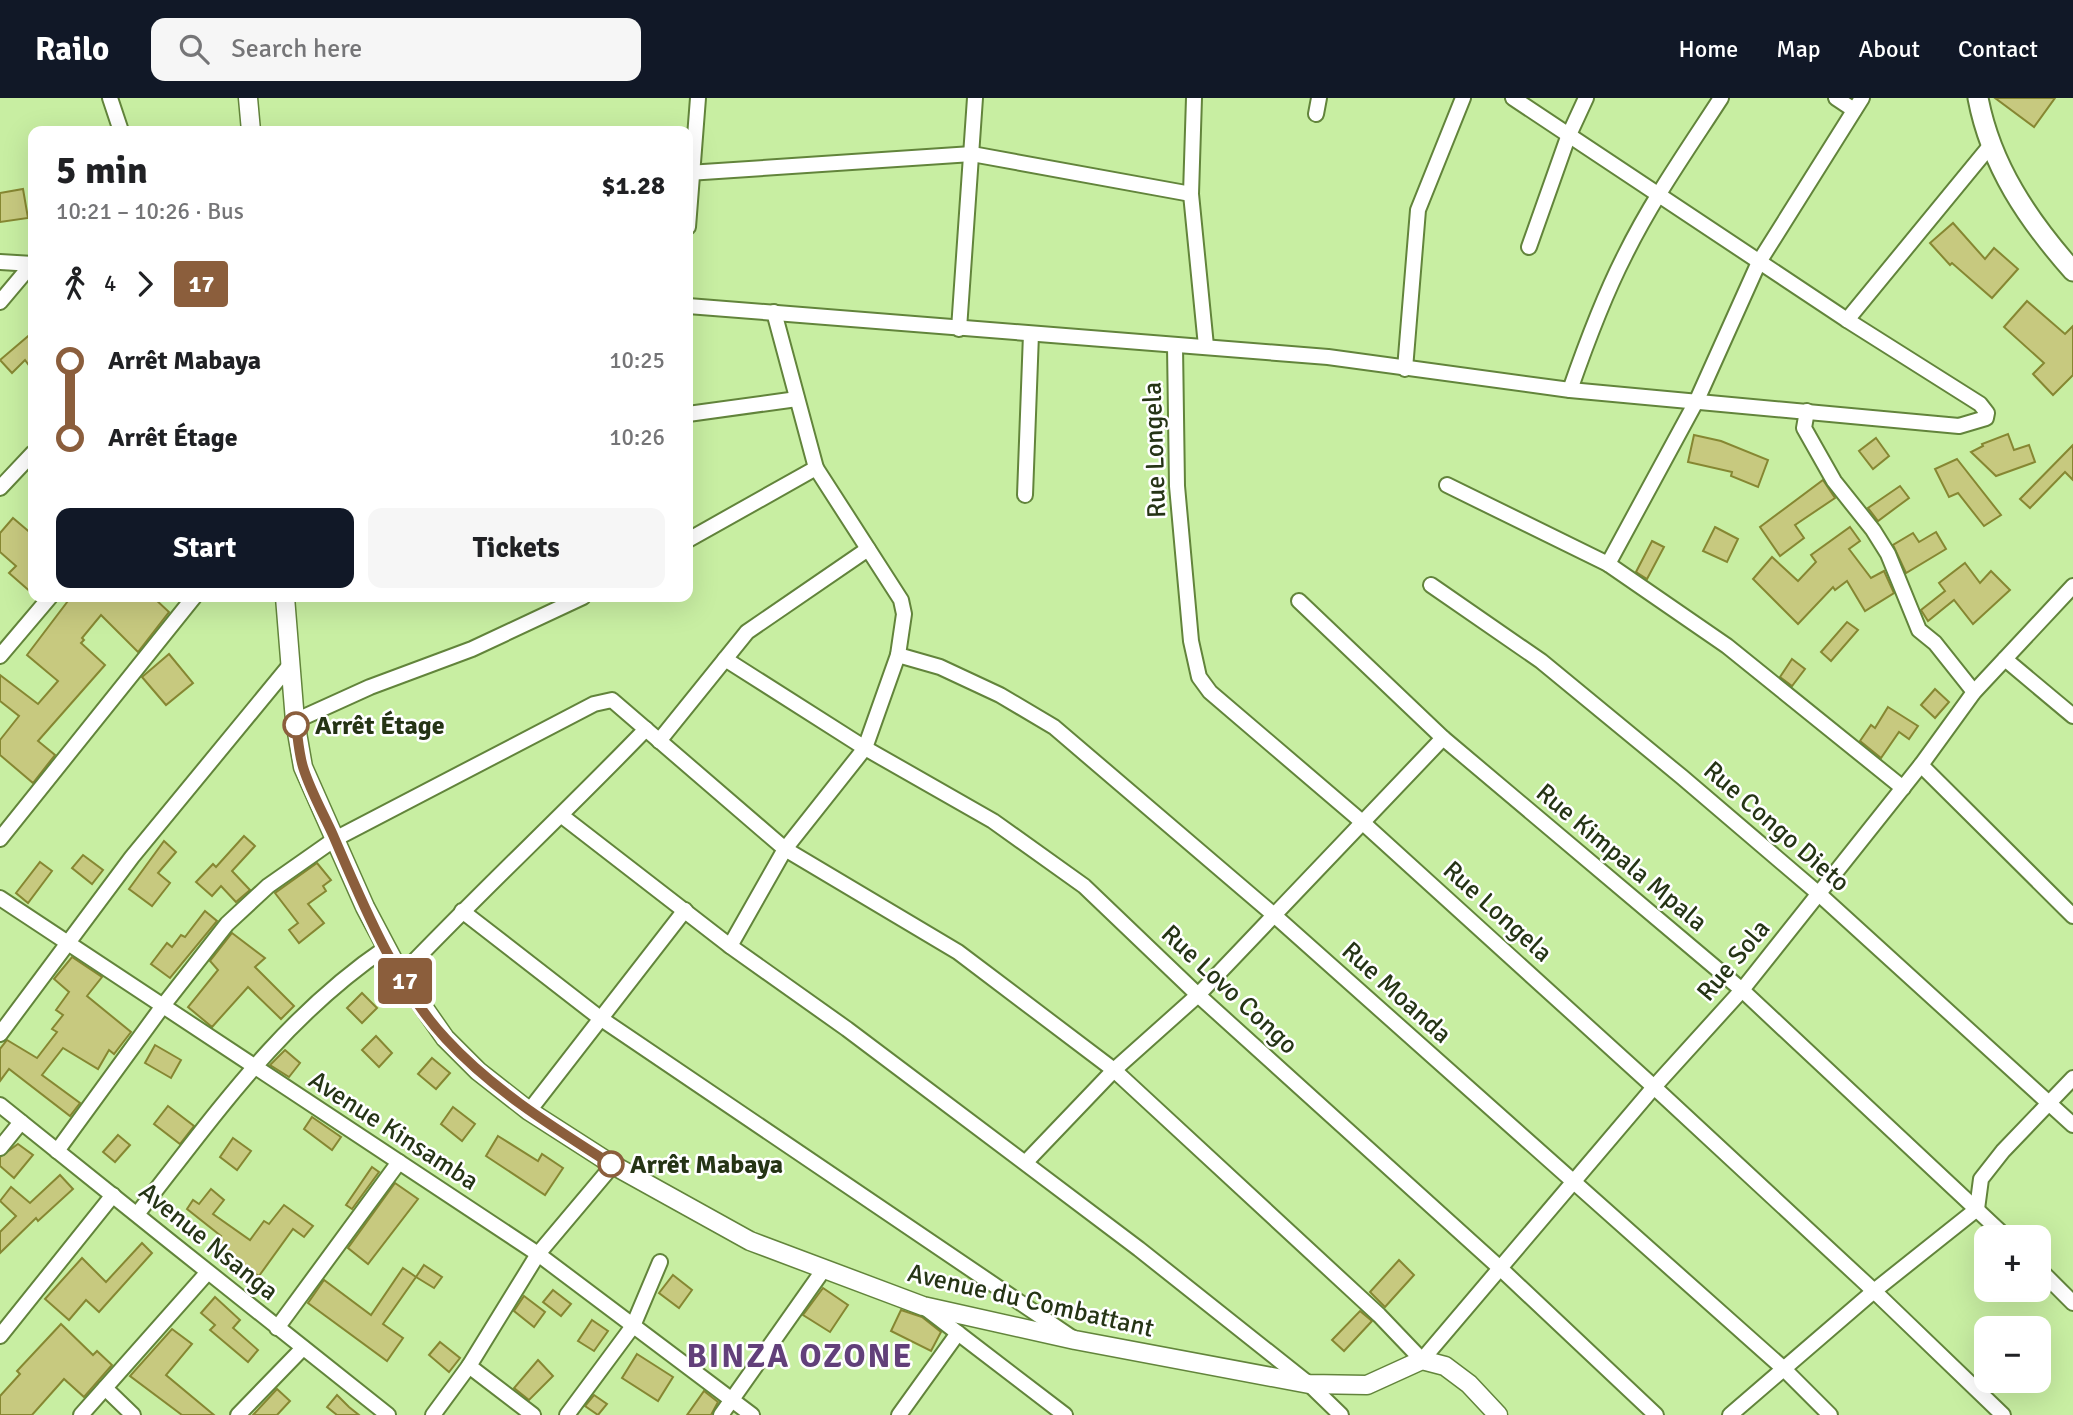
<!DOCTYPE html>
<meta charset="utf-8">
<style>
:root{--surface:#fff;--page:#f6f6f6;--text:#202124;--muted:#757577;--accent:#111827}
body{margin:0;font-family:Signika,sans-serif;background:var(--page);color:var(--text);height:100vh;display:flex;flex-direction:column;font-size:26px;white-space:nowrap}
*{box-sizing:border-box;margin:0}
p{font-size:23px;color:var(--muted)}
.icon{flex:none;width:38px;height:38px;fill:none;stroke:currentColor;stroke-width:2;stroke-linecap:round;stroke-linejoin:round}
.map{position:relative;flex:1;overflow:hidden}
.drawer{position:absolute;left:28px;top:28px;width:665px;height:476px;display:flex;flex-direction:column;background:var(--surface);border-radius:14px;box-shadow:0 7px 28px #0002}
.drawer>*{flex:none}
.badge{padding:0 14px;border-radius:5px;font-size:24px;line-height:46px}
.fabs{position:absolute;left:1974px;top:1127px;display:grid;gap:14px}
.fabs a{display:grid;place-items:center;width:77px;height:77px;border-radius:14px;background:var(--surface);box-shadow:0 7px 28px #0002;font-size:35px}
.map>.badge{position:absolute;translate:-50% -50%;box-shadow:0 0 0 4px #fff}
.legs{display:flex;align-items:center;gap:10px;height:77px;padding:0 28px;font-size:23px}
.legs p{margin-inline-start:auto}
.head{display:flex;align-items:center;justify-content:space-between;height:119px;padding:0 28px}
h1{font-size:38px;font-weight:700;line-height:52px}
.primary-button{display:flex;gap:14px;margin-top:auto;padding:14px 28px}
.primary-button a{flex:1;height:80px;border-radius:14px;background:var(--accent);color:#fff;font-size:28px;font-weight:700;line-height:80px;text-align:center}
.primary-button a+a{background:var(--page);color:var(--text)}
ul{padding:0 28px;list-style:none}
li{display:flex;align-items:center;gap:24px;height:77px;font-size:26px}
li i{display:grid;place-items:center;width:10px;height:100%;margin:0 9px;background:currentColor}
li i::after{content:'';width:18px;height:18px;margin:-9px;border:5px solid;border-radius:50%;background:var(--surface)}
li p{margin-inline-start:auto}
li:first-child i{background:linear-gradient(#0000 50%,currentColor 0)}
li:last-child i{background:linear-gradient(currentColor 50%,#0000 0)}
header{display:flex;align-items:center;gap:42px;box-sizing:border-box;height:98px;padding:0 35px;background:var(--accent);color:#fff}
header strong{font-size:33px}
nav{display:flex;gap:38px;margin-inline-start:auto;font-size:24px}
.search{width:490px;height:63px;background:var(--page);display:flex;align-items:center;gap:18px;box-sizing:border-box;padding:0 24px;border-radius:14px;color:var(--muted);font-size:26px}
.map>svg:first-child{display:block}
.building{fill:#c7c97f;stroke:#868732;stroke-width:2}
.lines{fill:none;stroke-linecap:round;stroke-linejoin:round}
.minor-casing{stroke:#62843b;stroke-width:18}
.tertiary-casing{stroke:#62843b;stroke-width:21}
.secondary-casing{stroke:#62843b;stroke-width:23}
.minor{stroke:#fff;stroke-width:14}
.tertiary{stroke:#fff;stroke-width:18}
.secondary{stroke:#fff;stroke-width:19}
.line-1-casing{stroke:#fff;stroke-width:16}
.line-1{stroke:#8b5e3c;stroke-width:10}
.stop-1-dot{fill:#fff;stroke:#8b5e3c;stroke-width:3.5}
.labels{text-anchor:middle;stroke-width:5;stroke-linejoin:round;paint-order:stroke}
.street-label{font-size:26px;fill:#253415;stroke:#fff}
.stop-label{font-size:26px;font-weight:bold;fill:#253415;stroke:#fff;text-anchor:start}
.district-label{font-size:33px;font-weight:bold;letter-spacing:2px;fill:#62407a;stroke:#fff}
</style>
<header>
<strong>Railo</strong>
<div class="search"><svg class="icon" aria-label="search" viewBox="0 0 24 24"><circle cx="10" cy="10" r="6"/><path d="M15 15l6 6"/></svg>Search here</div>
<nav><a>Home</a><a>Map</a><a>About</a><a>Contact</a></nav>
</header>
<div class="map">
<svg width="2073" height="1317" viewBox="0 0 2073 1317">
<rect width="100%" height="100%" fill="#c8eea2"/>
<g class="building">
<path d="M1995,0H2055L2034,29Z"/>
<path d="M23,91L28,120L0,124V95Z"/>
<path d="M1953,125L1985,161L1994,150L2018,171L1992,200L1952,165L1950,167L1930,145Z"/>
<path d="M2027,203L2065,236L2073,228V277L2053,297L2033,276L2044,265L2004,229Z"/>
<path d="M33,234V273L25,262L12,275L0,262Z"/>
<path d="M2008,336L2014,352L2029,347L2035,364L1996,378L1971,354L1983,348L1982,346Z"/>
<path d="M1694,337L1721,343L1768,362L1758,389L1731,378L1732,374L1688,364Z"/>
<path d="M1876,340L1889,358L1873,371L1859,353Z"/>
<path d="M2073,347V382L2065,374L2030,410L2020,401Z"/>
<path d="M1957,361L2001,417L1984,428L1958,395L1949,399L1935,371Z"/>
<path d="M1823,382L1835,400L1795,427L1804,440L1780,458L1760,429Z"/>
<path d="M1900,388L1909,400L1878,423L1868,410Z"/>
<path d="M13,420L33,437V496L9,475L16,468L0,454V435Z"/>
<path d="M1715,429L1738,441L1727,464L1703,453Z"/>
<path d="M1850,429L1860,443L1849,451L1871,480L1884,473L1894,495L1865,513L1847,483L1835,492L1833,489L1798,526L1753,481L1772,459L1798,483L1816,464L1811,457Z"/>
<path d="M1936,434L1946,451L1906,475L1893,447L1913,435L1919,444Z"/>
<path d="M1652,443L1664,449L1647,481L1636,474Z"/>
<path d="M1965,465L1980,485L1991,473L2010,492L1973,526L1954,502L1928,523L1921,512L1945,493L1939,485Z"/>
<path d="M71,499H153L169,514L138,554L101,517L82,540L84,542L81,545L105,567L38,643L55,657L33,685L0,657V642L19,618L0,603V577L38,606L58,583L27,557Z"/>
<path d="M1847,524L1858,532L1831,563L1821,554Z"/>
<path d="M169,556L193,585L166,607L142,579Z"/>
<path d="M1792,561L1805,571L1792,588L1780,579Z"/>
<path d="M1935,591L1949,604L1935,620L1921,607Z"/>
<path d="M1888,609L1918,628L1909,641L1899,634L1881,660L1860,643L1871,627L1875,630Z"/>
<path d="M244,738L255,748L232,773L250,792L236,804L221,788L212,798L196,784L213,766L216,769Z"/>
<path d="M164,743L176,754L158,775L170,785L152,808L129,791Z"/>
<path d="M83,757L103,772L92,786L72,770Z"/>
<path d="M40,764L52,773L28,805L16,795Z"/>
<path d="M317,765L331,782L323,788L326,793L308,806L324,825L299,845L289,832L298,825L275,795Z"/>
<path d="M205,813L217,823L170,880L151,866L167,845L172,849L181,837L185,839Z"/>
<path d="M232,835L265,860L255,869L294,908L281,921L248,889L212,929L188,909L218,872L210,863Z"/>
<path d="M72,859L102,879L87,898L131,934L114,956L109,952L98,971L63,950L42,977L80,1005L70,1018L9,971L0,983V951L7,942L37,960L57,934L52,931L63,917L56,912L69,894L54,881Z"/>
<path d="M362,895L377,910L362,925L347,910Z"/>
<path d="M376,938L392,955L379,969L362,952Z"/>
<path d="M155,947L181,962L171,980L145,965Z"/>
<path d="M285,952L300,965L289,979L270,967Z"/>
<path d="M432,960L450,975L436,991L418,976Z"/>
<path d="M168,1008L194,1028L180,1046L154,1026Z"/>
<path d="M453,1009L475,1026L462,1043L441,1026Z"/>
<path d="M312,1019L341,1039L332,1052L304,1031Z"/>
<path d="M118,1037L130,1047L115,1064L103,1054Z"/>
<path d="M498,1038L538,1063L542,1056L563,1070L545,1097L486,1058Z"/>
<path d="M233,1040L251,1053L237,1072L220,1059Z"/>
<path d="M18,1046L33,1057L14,1080L0,1068V1059Z"/>
<path d="M372,1069L379,1074L352,1111L346,1107Z"/>
<path d="M60,1077L73,1091L38,1123L36,1120L0,1155V1134L16,1118L0,1103L11,1089L30,1105Z"/>
<path d="M395,1085L418,1101L368,1166L348,1150Z"/>
<path d="M211,1091L224,1102L213,1116L250,1142L264,1123L269,1126L284,1107L313,1128L304,1139L293,1131L259,1178L214,1149L221,1138L187,1111L193,1102L199,1106Z"/>
<path d="M142,1145L152,1155L99,1214L86,1202L69,1222L45,1201L82,1160L106,1184Z"/>
<path d="M1399,1162L1414,1177L1385,1209L1370,1194Z"/>
<path d="M424,1167L442,1179L434,1190L416,1179Z"/>
<path d="M403,1170L416,1179L383,1226L403,1240L387,1263L308,1205L324,1182L371,1217Z"/>
<path d="M673,1177L692,1192L679,1210L659,1195Z"/>
<path d="M823,1190L848,1207L830,1234L803,1217Z"/>
<path d="M553,1192L571,1206L561,1218L543,1204Z"/>
<path d="M524,1198L545,1214L534,1229L514,1213Z"/>
<path d="M215,1199L240,1222L233,1230L258,1252L248,1264L210,1232L215,1227L201,1215Z"/>
<path d="M901,1212L922,1219L941,1234L931,1253L891,1233Z"/>
<path d="M1360,1213L1372,1223L1344,1253L1332,1242Z"/>
<path d="M592,1222L608,1233L594,1253L578,1243Z"/>
<path d="M61,1226L93,1257L97,1253L112,1267L84,1299L64,1281L32,1317H0V1298L20,1276L17,1273Z"/>
<path d="M172,1231L192,1246L166,1277L214,1317H182L130,1278Z"/>
<path d="M440,1244L460,1260L449,1274L429,1257Z"/>
<path d="M637,1256L673,1279L658,1303L622,1280Z"/>
<path d="M538,1262L553,1278L529,1302L514,1290Z"/>
<path d="M277,1291L290,1303L277,1317H253Z"/>
<path d="M704,1293L718,1304L711,1317H687Z"/>
<path d="M337,1297L349,1309L359,1317H337L327,1309Z"/>
<path d="M594,1297L607,1306L598,1317L585,1308Z"/>
</g>
<g class="lines">
<g class="minor-casing">
<g id="minor">
<path d="M110,0L121,33"/>
<path d="M1194,0L1191,96L1206,248"/>
<path d="M1836,0L1854,12"/>
<path d="M1316,16L1319,0"/>
<path d="M688,75L972,56L1191,96"/>
<path d="M688,129L698,0"/>
<path d="M1529,149L1568,39L1586,0"/>
<path d="M0,164L33,166"/>
<path d="M0,204L32,166"/>
<path d="M688,208L1328,259L1570,292L1959,328L1986,320L1987,315L1980,306L1847,222L1513,0"/>
<path d="M1847,222L1990,48"/>
<path d="M959,231L975,0"/>
<path d="M1175,248L1177,388L1191,543L1199,579L1210,594L1361,723L1654,989L1874,1193L2003,1317"/>
<path d="M1405,271L1418,112L1463,0"/>
<path d="M1570,292C1586,246 1603,200 1625,157C1652,102 1688,51 1721,0"/>
<path d="M1807,313L1804,330L1834,383L1873,432L1888,456L1919,532L1935,545L1974,594"/>
<path d="M688,316L797,301"/>
<path d="M1447,387L1608,466L1727,548L1903,690"/>
<path d="M0,390L33,355"/>
<path d="M1025,397L1031,236"/>
<path d="M688,442L816,370"/>
<path d="M1608,466L1697,302L1759,164L1862,0"/>
<path d="M1431,487L1541,563L1682,679L1819,796L2073,1027"/>
<path d="M1299,503L1443,640L1742,892L2006,1139"/>
<path d="M898,557L940,569L1000,597L1054,629L1274,817L1784,1271L1830,1317"/>
<path d="M0,558L50,499"/>
<path d="M725,561L865,650L993,723L1084,788L1198,897L1501,1171L1656,1317"/>
<path d="M2005,561L2073,618"/>
<path d="M295,623L370,589L472,551L583,499"/>
<path d="M659,643L747,534L868,451"/>
<path d="M1921,667L2073,818"/>
<path d="M562,718L730,848L847,931L1139,1151L1309,1286L1341,1317"/>
<path d="M0,741L194,499"/>
<path d="M0,800L538,1156L752,1317"/>
<path d="M462,813L600,920L1071,1239"/>
<path d="M730,848L785,751L865,650L898,557L904,516L901,502L816,370L774,214"/>
<path d="M401,877C481,793 566,714 646,631"/>
<path d="M0,936L132,759L290,567"/>
<path d="M0,1007C129,1111 258,1214 388,1317"/>
<path d="M529,1013L685,812"/>
<path d="M0,1050L21,1024"/>
<path d="M57,1053L162,909L227,826L268,788L335,741L594,606L612,602L785,751L958,854L1114,972L1379,1217L1422,1262L1654,989L1742,892L1921,667L1974,594L2073,488"/>
<path d="M1026,1064L1114,972L1198,897L1443,640"/>
<path d="M138,1115C215,1017 282,920 387,849"/>
<path d="M2039,1171L2073,1205"/>
<path d="M924,1209L1065,1317"/>
<path d="M277,1230L399,1064"/>
<path d="M0,1238L113,1097"/>
<path d="M469,1268L533,1317"/>
<path d="M105,1290L133,1317"/>
<path d="M81,1317L207,1175"/>
<path d="M238,1317L303,1250"/>
<path d="M433,1317L469,1268L538,1156L613,1067"/>
<path d="M567,1317L633,1228L660,1164"/>
<path d="M721,1317L824,1171"/>
<path d="M899,1317L958,1235"/>
<path d="M1730,1317L1874,1193L1977,1111L1981,1081L2003,1053L2073,980"/>
</g>
</g>
<g class="tertiary-casing">
<g id="tertiary">
<path d="M248,0L251,33"/>
<path d="M285,499L295,623L303,669L365,809L401,877L445,940L478,973L529,1013L613,1067L750,1143L923,1208L1075,1242L1309,1286L1367,1287L1422,1262L1445,1268L1469,1286L1498,1317"/>
</g>
</g>
<g class="secondary-casing">
<path id="secondary" d="M1978,0C1991,68 2028,122 2073,173"/>
</g>
<use href="#minor" class="minor"/>
<use href="#tertiary" class="tertiary"/>
<use href="#secondary" class="secondary"/>
</g>
<g class="lines">
<g class="line-1-casing">
<path id="line-1" d="M296,627C298,641 299,656 303,669C310,692 323,715 333,737C362,804 396,888 446,941C493,992 553,1029 611,1066"/>
</g>
<use href="#line-1" class="line-1"/>
</g>
<g class="stop-1-dot">
<circle cx="296" cy="627" r="12"/>
<circle cx="611" cy="1066" r="12"/>
</g>
<g class="labels">
<g class="street-label">
<text transform="translate(1154 352) rotate(-92)" y="9">Rue Longela</text>
<text transform="translate(1777 728) rotate(41)" y="9">Rue Congo Dieto</text>
<text transform="translate(1622 759) rotate(40)" y="9">Rue Kimpala Mpala</text>
<text transform="translate(1498 813) rotate(42)" y="9">Rue Longela</text>
<text transform="translate(1733 862) rotate(-50)" y="9">Rue Sola</text>
<text transform="translate(1230 891) rotate(43)" y="9">Rue Lovo Congo</text>
<text transform="translate(1397 894) rotate(42)" y="9">Rue Moanda</text>
<text transform="translate(394 1032) rotate(33)" y="9">Avenue Kinsamba</text>
<text transform="translate(209 1143) rotate(39)" y="9">Avenue Nsanga</text>
<text transform="translate(1031 1202) rotate(13)" y="9">Avenue du Combattant</text>
</g>
<g class="stop-label">
<text x="315" y="636">Arrêt Étage</text>
<text x="630" y="1075">Arrêt Mabaya</text>
</g>
<g class="district-label">
<text x="800" y="1269">BINZA OZONE</text>
</g>
</g>
</svg>
<div class="fabs">
<a>+</a>
<a>−</a>
</div>
<b class="badge" style="left:405px;top:883px;background:#8b5e3c;color:#fff">17</b>
<section class="drawer">
<div class="head"><div><h1>5 min</h1><p>10:21 – 10:26 · Bus</p></div><b>$1.28</b></div>
<div class="legs"><svg class="icon" aria-label="walk" viewBox="0 0 24 24"><circle cx="13" cy="4" r="2"/><path d="M13 8l-2 6 4 7M11 14l-3 7M7 12l3-4h3l4 4"/></svg>4<svg class="icon" aria-label="forward" viewBox="0 0 24 24"><path d="M9 5l7 7-7 7"/></svg><b class="badge" style="background:#8b5e3c;color:#fff">17</b></div>
<ul>
<li><i style="color:#8b5e3c"></i><b>Arrêt Mabaya</b><p>10:25</p></li>
<li><i style="color:#8b5e3c"></i><b>Arrêt Étage</b><p>10:26</p></li>
</ul>
<div class="primary-button"><a>Start</a><a>Tickets</a></div>
</section>
</div>
